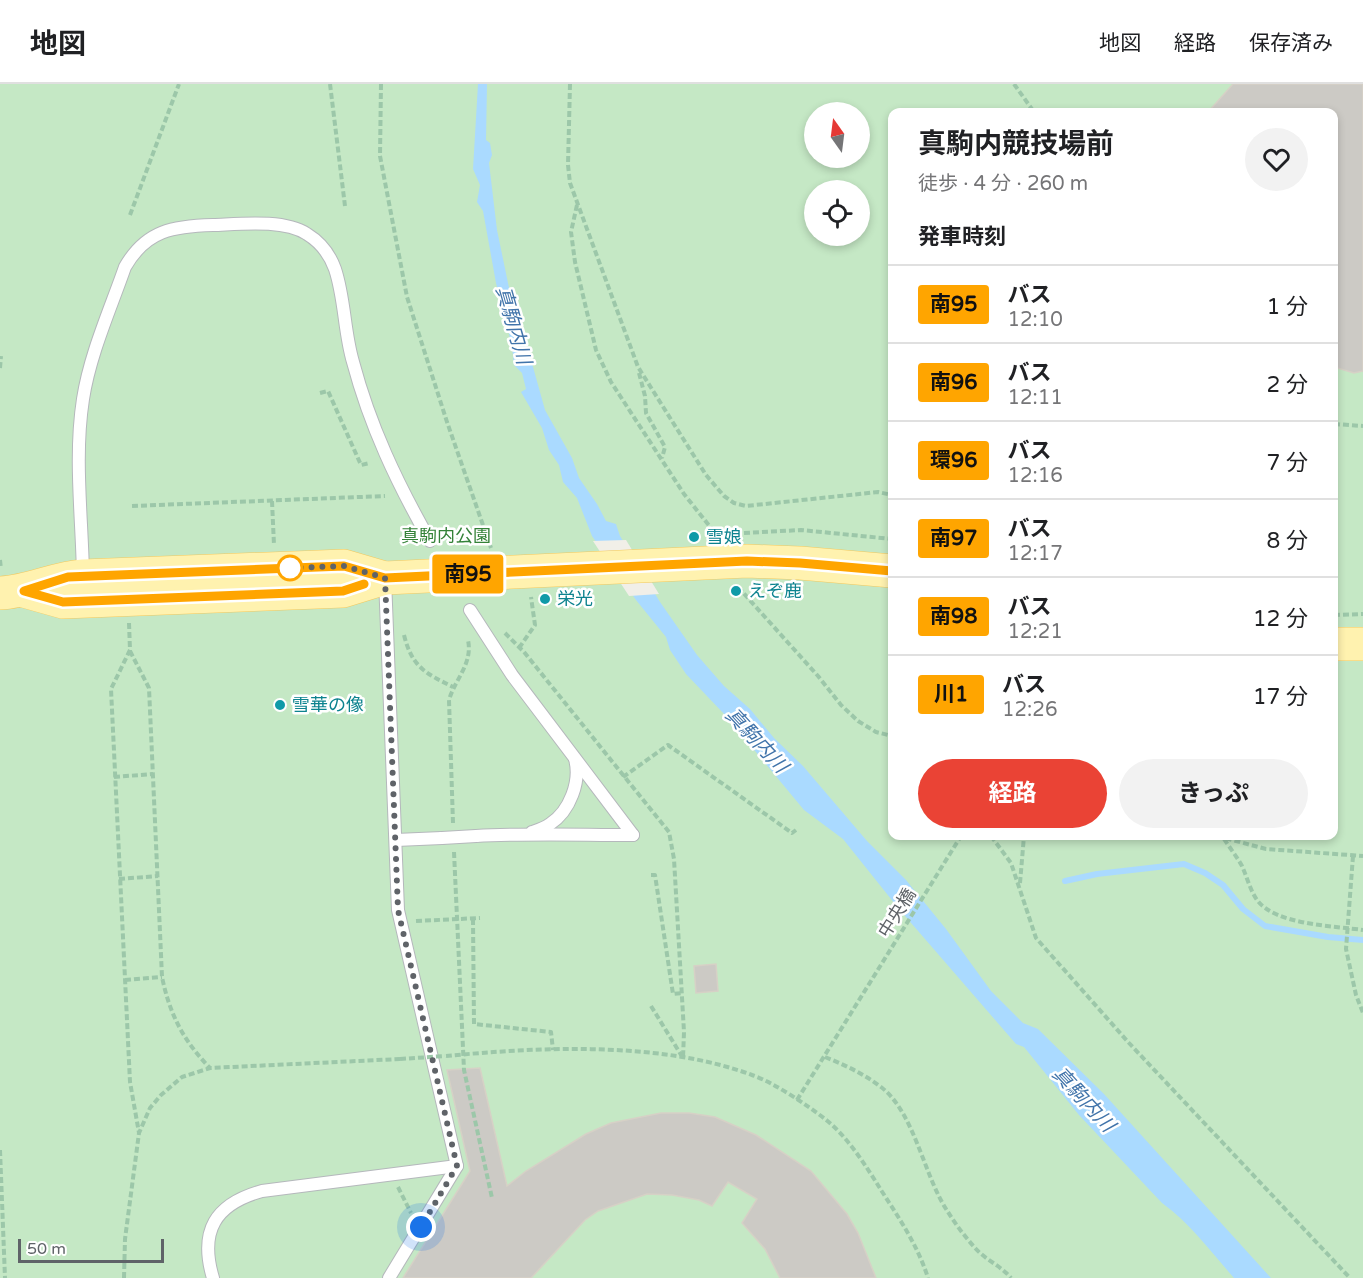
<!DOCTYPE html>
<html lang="ja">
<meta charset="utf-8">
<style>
:root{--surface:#fff;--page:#f2f2f2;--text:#202124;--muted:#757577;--line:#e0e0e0;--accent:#ea4335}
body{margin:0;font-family:"Varela Round","Noto Sans JP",sans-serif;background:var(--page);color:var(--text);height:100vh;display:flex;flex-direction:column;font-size:22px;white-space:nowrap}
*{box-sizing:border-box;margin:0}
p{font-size:20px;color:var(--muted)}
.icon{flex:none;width:33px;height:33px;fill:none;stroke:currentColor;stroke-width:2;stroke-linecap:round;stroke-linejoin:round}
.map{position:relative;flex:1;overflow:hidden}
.panel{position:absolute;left:888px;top:24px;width:450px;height:732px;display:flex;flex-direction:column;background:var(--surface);border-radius:12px;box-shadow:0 3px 9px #0003}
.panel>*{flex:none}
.badge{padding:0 12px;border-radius:4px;font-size:21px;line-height:39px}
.needle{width:39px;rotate:346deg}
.fabs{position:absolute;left:804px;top:18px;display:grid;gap:12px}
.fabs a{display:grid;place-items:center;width:66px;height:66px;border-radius:50%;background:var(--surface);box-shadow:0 3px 9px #0003;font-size:30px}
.scale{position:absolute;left:18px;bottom:15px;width:146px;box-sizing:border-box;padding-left:6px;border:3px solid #5f6368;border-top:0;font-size:16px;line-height:21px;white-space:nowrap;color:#5f6368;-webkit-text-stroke:4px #fff;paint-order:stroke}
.you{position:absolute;width:30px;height:30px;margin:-15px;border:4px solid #fff;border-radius:50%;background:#1a73e8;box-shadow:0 0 0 9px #1a73e833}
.map>.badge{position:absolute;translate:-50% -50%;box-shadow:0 0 0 3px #fff}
h2{padding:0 30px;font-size:22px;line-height:54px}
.round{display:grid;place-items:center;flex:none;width:63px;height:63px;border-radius:32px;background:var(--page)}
.head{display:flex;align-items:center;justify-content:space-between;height:102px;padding:0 30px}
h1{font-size:28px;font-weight:700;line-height:45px}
.primary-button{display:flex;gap:12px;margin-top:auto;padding:12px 30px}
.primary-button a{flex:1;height:69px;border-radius:36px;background:var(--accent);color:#fff;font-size:24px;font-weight:700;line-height:69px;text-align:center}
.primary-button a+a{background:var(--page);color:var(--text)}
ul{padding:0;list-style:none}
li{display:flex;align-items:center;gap:18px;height:78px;padding:0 30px;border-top:2px solid var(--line)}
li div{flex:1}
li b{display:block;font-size:22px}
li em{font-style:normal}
li .badge{min-width:66px;font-weight:700;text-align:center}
header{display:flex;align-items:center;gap:36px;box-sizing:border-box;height:84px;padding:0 30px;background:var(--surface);border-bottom:2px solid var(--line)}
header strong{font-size:28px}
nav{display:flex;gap:33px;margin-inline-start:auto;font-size:21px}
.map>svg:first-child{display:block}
.green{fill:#c5e8c5;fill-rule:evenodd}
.water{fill:#aadaff}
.pier{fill:#f1efe8}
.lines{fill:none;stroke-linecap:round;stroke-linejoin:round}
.stream{stroke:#aadaff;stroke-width:6}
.building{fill:#cccac5;stroke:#d6d1c6;stroke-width:1.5}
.lane-casing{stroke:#b5b8bc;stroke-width:14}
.primary-casing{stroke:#f2c960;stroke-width:34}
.path{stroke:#9cc7a9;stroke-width:4;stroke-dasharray:6 3;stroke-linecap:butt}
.lane{stroke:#fff;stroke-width:12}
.primary{stroke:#fff2af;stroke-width:33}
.lane-bridge-casing{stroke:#b5b8bc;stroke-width:14;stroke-linecap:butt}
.path-bridge{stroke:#9cc7a9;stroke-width:4;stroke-dasharray:6 3;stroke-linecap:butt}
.lane-bridge{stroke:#fff;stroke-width:12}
.line-casing{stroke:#fff;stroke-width:14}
.line{stroke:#ffa500;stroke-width:9}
.walk{stroke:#5f6368;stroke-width:6;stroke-dasharray:0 10.8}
.culture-dot{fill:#0f9aa8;stroke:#fff;stroke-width:2}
.stop-dot{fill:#fff;stroke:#ffa500;stroke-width:3}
.labels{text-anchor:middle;stroke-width:5;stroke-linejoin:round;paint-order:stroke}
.park-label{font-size:18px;fill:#348238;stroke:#fff}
.culture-label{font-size:18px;fill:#0d838f;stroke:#fff;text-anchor:start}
.street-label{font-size:18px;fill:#5f6368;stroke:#fff}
.water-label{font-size:20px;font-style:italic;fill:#4174aa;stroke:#fff}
</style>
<header>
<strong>地図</strong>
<nav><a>地図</a><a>経路</a><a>保存済み</a></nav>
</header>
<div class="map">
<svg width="1363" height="1194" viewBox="0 0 1363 1194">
<rect width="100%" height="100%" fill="#f1efe8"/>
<path class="green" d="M0,0H1363V1194H0ZM814,28H860V74H814ZM892,28H1334V752H892ZM814,106H860V152H814Z"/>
<path class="water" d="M478,0H487L486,56L490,59L492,71L489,79L497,146L508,199L516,235L533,283L545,326L572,374L579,394L597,420L606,437L616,440L620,452L660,518L697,571L724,602L750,625L774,654L803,682L867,757L906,796L946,845L991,907L1023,939L1038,945L1104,1010L1271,1194H1234C1211,1168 1191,1140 1162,1119L1079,1031L1024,963L1016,960L899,825L843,755L804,726L726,632L686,590L670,566L666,553L636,516L592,452L577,414L563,398L559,381L549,366L542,344L521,308L526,305L522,289L514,281L512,262L496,199L483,127L477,118L480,101L473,85Z"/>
<path class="pier" d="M626,456L659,510L629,512L593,457Z"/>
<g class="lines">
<path class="stream" d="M1065,797L1097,790L1184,780L1205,789L1223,801L1243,825L1265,842L1328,853L1363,856"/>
</g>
<g class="building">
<path d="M1233,0H1363V287L1354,289L1334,283V28H1208Z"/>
<path d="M716,880L718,907L696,909L694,882Z"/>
<path d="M480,984L507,1102L526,1087L586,1050L611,1039L661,1029H689L715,1033L756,1051L811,1087L847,1130L858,1149L876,1194H780L765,1165L742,1139L757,1115L728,1098L712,1122L699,1116L672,1111L647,1110L598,1127L585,1136L531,1194H403L470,1087L447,986Z"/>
</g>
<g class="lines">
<g class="lane-casing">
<g id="lane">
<path d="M83,491C82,433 74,373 83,315C90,270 110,226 125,183C146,146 174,142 213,141C240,140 284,135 307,150C320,158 330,171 335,185C345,215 344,248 353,278C370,342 397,399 430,457"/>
<path d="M385,495L398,826L457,1082L389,1194"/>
<path d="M470,526L512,591L633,751"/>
<path d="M532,748C538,746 545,744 550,740C570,727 581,697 575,675"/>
<path d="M476,752C529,749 580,751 633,751"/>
<path d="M396,756L442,754"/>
<path d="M213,1194C199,1147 215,1120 262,1107L457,1082"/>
</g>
</g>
<g class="primary-casing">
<g id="primary">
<path d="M24,507L63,518L343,507L385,494L747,477L800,479L892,487"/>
<path d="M0,509C29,508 54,494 83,492L344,482L385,494"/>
<path d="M1334,560H1363"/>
</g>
</g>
<g class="path">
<path d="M330,0L345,122"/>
<path d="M381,0L380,72L407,213L447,338L491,464"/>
<path d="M570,0L568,81L570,99L638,283L706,391L724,412L734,419L746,422L878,408L892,411"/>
<path d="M1014,0L1034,28"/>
<path d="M577,121L571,148L575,178L596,266L611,298L684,410L719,454"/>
<path d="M130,131L179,0"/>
<path d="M0,284L1,272"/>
<path d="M639,289L645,312L646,329L665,363L662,374"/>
<path d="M320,309L328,307L361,381L370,379"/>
<path d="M1334,340L1363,342"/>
<path d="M272,417L274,461"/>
<path d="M132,422L385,412"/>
<path d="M744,449L801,446L892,455"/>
<path d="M0,476L1,485"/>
<path d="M738,503L818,592L841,621L858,637L876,648L892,652"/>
<path d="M1334,531L1363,530"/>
<path d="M129,539L130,566L111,605L130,998L139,1049"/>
<path d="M505,549L524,568L669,748L674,775L684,948L683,974"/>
<path d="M404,551C412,583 425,589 453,603"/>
<path d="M519,564L535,541L531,513"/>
<path d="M130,567L149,604L162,893C170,931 183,956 210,984"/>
<path d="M114,693L153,690"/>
<path d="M623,693L668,661L792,749L796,746"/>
<path d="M453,739L449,616C455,595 473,580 468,556"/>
<path d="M991,752L1011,779L1036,854L1129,959L1350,1194"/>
<path d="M1217,752L1266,765L1363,772"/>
<path d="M1224,755C1230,764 1237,773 1242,782C1247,793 1250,806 1257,816C1275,841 1335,842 1363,846"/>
<path d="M454,768L464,986L492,1114"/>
<path d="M1353,772L1346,865L1356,911L1363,929"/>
<path d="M651,791H655L673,910L682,909"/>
<path d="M119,795L158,792"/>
<path d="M1020,799L1024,752"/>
<path d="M473,835L474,940L551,948L553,966"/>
<path d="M416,837L480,834"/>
<path d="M125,896L162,893"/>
<path d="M651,922L683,974"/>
<path d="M446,972C541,963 661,957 752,991C773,998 807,1021 825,1035C848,1053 866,1082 881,1106C899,1134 918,1162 928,1194"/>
<path d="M825,973C845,981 864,990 881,1003C915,1029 924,1093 948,1128C956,1141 966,1154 976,1165C986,1176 1001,1182 1011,1194"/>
<path d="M797,1016L961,752"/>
<path d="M0,1066L5,1194"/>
<path d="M398,1103L411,1129"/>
<path d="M124,1194L125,1155L139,1049L150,1024L161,1011L182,993L210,984L400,975"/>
</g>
<use href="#lane" class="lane"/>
<use href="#primary" class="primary"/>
<g class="lane-bridge-casing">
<path id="lane-bridge" d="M442,754L476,752"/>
</g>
<path class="path-bridge" d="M400,975L445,972"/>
<use href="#lane-bridge" class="lane-bridge"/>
</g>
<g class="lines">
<g class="line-casing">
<path id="line" d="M364,500L343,507L63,518L24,507L68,493L344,482L385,494L747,477L800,479L892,487"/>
</g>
<use href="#line" class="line"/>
<path class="walk" d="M290,484L344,482L385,494L398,826L457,1082L421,1143"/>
</g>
<g class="culture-dot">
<circle cx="694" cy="453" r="6"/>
<circle cx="736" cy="507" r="6"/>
<circle cx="545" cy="515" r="6"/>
<circle cx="280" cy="621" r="6"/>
</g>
<circle class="stop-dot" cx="290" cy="484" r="12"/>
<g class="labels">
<g class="park-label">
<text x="446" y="458">真駒内公園</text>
</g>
<g class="culture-label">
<text x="706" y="459">雪娘</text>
<text x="748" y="513">えぞ鹿</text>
<text x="557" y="521">栄光</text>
<text x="292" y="627">雪華の像</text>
</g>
<g class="street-label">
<text transform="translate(897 829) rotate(-58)" y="6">中央橋</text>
</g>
<g class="water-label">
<text transform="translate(514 241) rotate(74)" y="7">真駒内川</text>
<text transform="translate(757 656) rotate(47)" y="7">真駒内川</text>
<text transform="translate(1084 1015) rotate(47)" y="7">真駒内川</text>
</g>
</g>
</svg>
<div class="fabs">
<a><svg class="needle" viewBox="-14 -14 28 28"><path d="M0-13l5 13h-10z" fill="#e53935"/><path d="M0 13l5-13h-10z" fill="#757577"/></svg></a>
<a><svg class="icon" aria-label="locate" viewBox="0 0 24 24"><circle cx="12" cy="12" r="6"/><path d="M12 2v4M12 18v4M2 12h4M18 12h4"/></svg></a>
</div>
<div class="scale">50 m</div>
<div class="you" style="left:421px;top:1143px"></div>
<b class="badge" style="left:468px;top:490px;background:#ffa500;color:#111">南95</b>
<section class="panel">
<div class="head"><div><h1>真駒内競技場前</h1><p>徒歩 · 4 分 · 260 m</p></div><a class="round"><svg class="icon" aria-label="heart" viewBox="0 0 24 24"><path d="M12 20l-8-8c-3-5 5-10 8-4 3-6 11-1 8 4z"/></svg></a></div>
<h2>発車時刻</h2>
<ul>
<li><span class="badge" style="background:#ffa500;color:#111">南95</span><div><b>バス</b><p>12:10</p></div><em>1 分</em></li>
<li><span class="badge" style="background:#ffa500;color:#111">南96</span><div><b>バス</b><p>12:11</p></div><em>2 分</em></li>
<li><span class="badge" style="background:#ffa500;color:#111">環96</span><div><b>バス</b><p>12:16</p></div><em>7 分</em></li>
<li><span class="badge" style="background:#ffa500;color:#111">南97</span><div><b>バス</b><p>12:17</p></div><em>8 分</em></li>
<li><span class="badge" style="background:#ffa500;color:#111">南98</span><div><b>バス</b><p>12:21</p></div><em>12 分</em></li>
<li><span class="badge" style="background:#ffa500;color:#111">川1</span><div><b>バス</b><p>12:26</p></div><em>17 分</em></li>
</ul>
<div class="primary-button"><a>経路</a><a>きっぷ</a></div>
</section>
</div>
